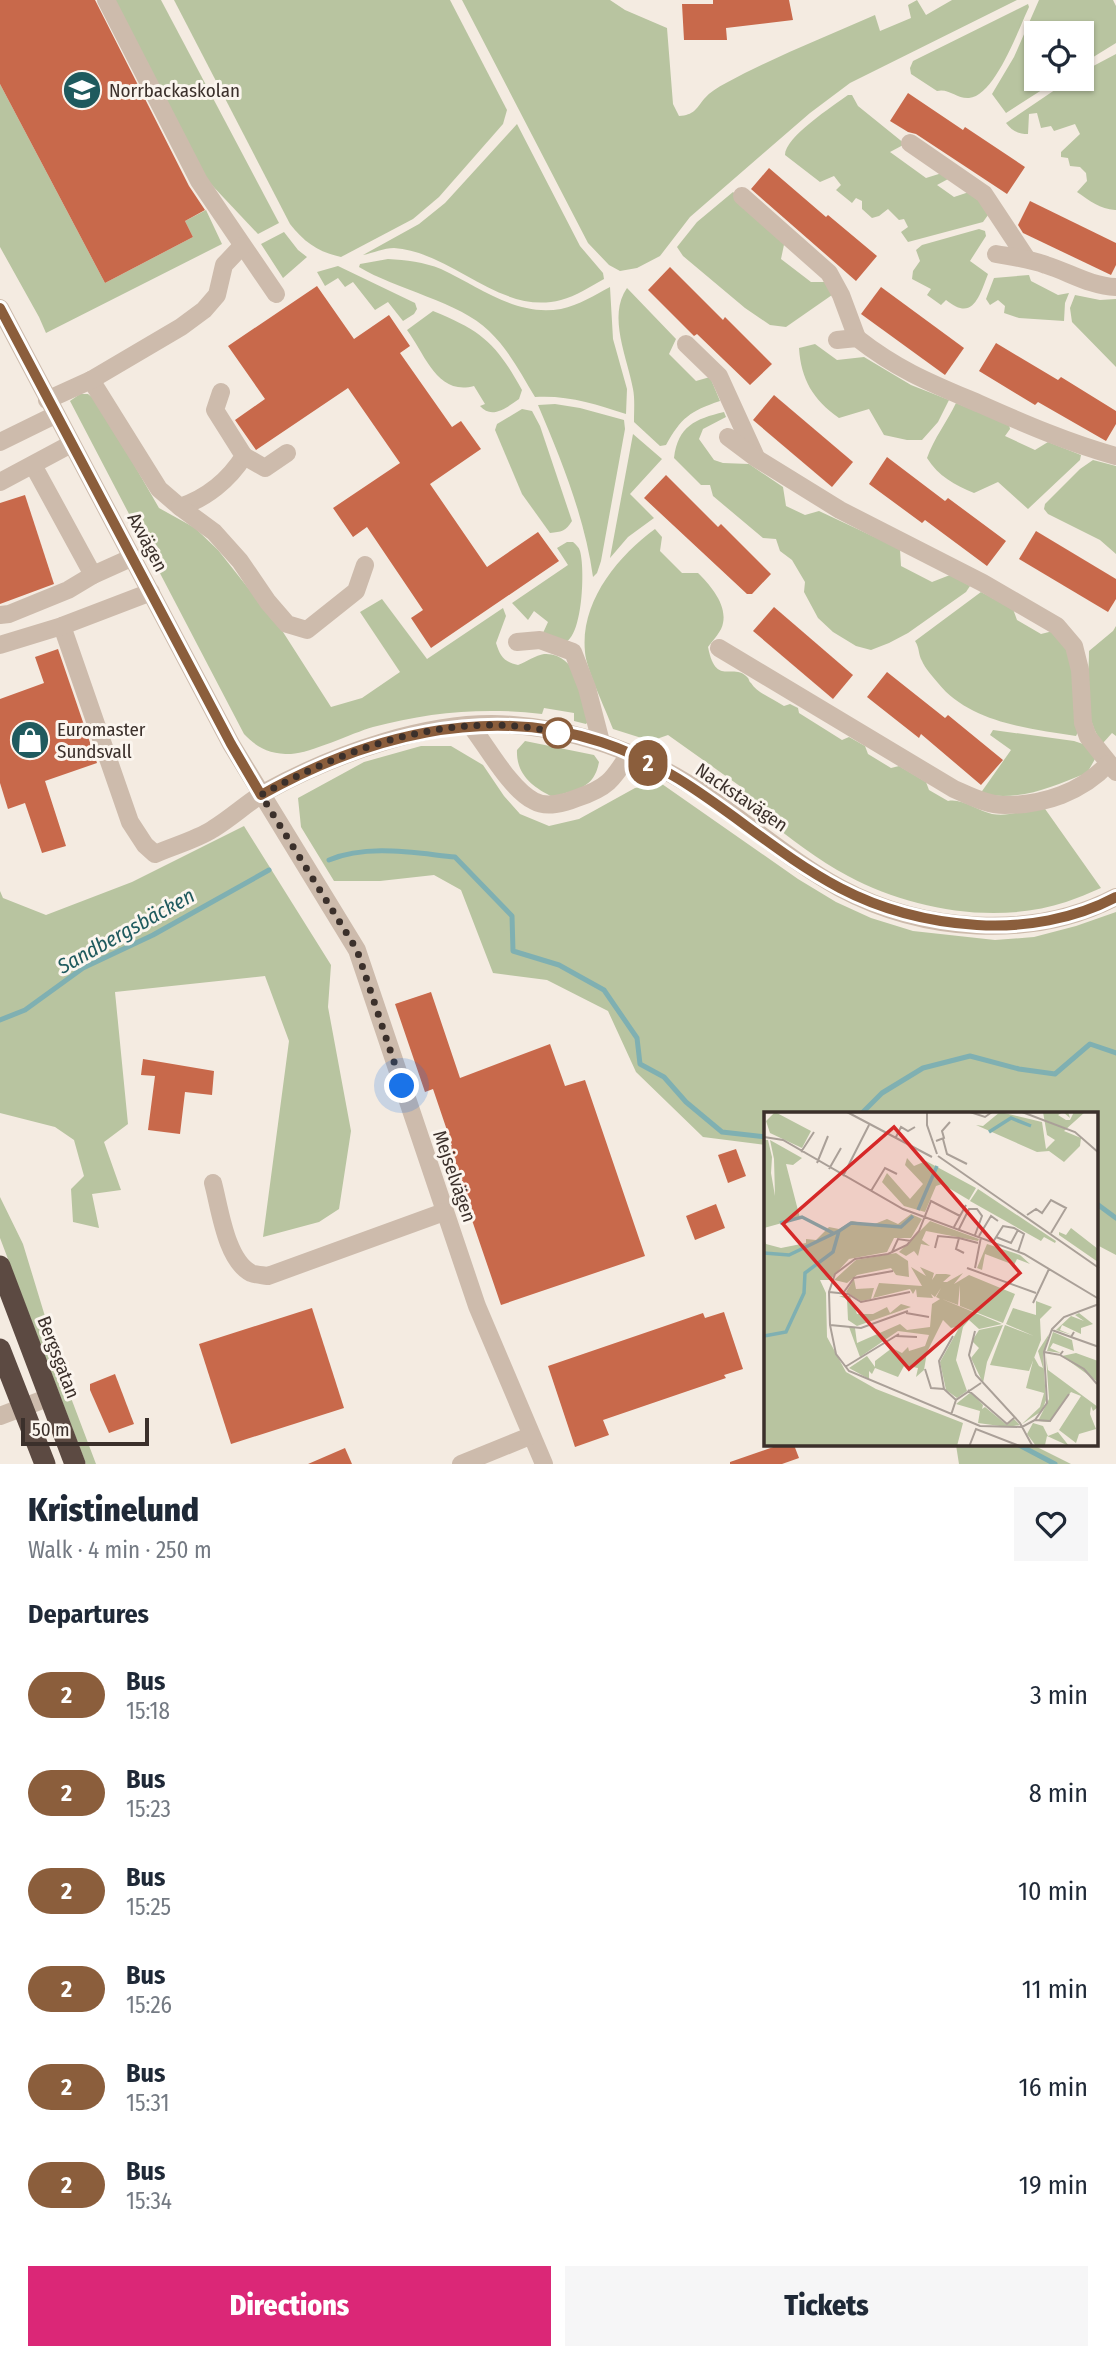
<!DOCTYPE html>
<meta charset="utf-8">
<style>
:root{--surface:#fff;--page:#f6f6f7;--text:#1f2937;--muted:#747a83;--accent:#db2777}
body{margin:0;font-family:"Fira Sans Condensed",sans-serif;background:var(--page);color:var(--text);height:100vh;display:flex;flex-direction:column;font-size:26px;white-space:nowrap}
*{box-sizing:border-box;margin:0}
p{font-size:23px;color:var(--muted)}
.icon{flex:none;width:38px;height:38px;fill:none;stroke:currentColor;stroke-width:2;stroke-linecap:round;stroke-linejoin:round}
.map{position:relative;height:1464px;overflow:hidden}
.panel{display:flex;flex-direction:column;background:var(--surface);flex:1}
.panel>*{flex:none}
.badge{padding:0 14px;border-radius:23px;font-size:24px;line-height:46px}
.controls{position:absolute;left:1024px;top:21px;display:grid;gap:14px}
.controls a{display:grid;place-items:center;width:70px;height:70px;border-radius:0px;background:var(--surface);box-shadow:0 2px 5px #0004;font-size:35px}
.scale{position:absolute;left:21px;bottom:18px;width:128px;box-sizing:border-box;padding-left:7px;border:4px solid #3b302b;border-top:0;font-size:19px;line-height:24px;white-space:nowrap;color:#3b302b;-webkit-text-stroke:5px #fbf5ee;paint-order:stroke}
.you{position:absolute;width:35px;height:35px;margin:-18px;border:5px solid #fff;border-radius:50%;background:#1a73e8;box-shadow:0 0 0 10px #1a73e833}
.map>.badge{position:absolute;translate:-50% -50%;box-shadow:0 0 0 4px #fff}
h2{padding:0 28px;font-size:26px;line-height:63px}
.round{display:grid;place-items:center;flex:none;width:74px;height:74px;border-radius:0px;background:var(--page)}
.summary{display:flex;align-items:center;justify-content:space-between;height:119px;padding:0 28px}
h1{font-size:33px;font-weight:800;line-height:52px}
.cta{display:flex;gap:14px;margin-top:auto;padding:14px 28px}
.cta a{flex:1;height:80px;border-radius:0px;background:var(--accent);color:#fff;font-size:28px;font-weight:800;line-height:80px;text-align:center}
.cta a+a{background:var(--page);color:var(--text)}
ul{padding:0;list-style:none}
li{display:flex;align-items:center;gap:21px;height:98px;padding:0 28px}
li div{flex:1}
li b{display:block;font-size:26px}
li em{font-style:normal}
li .badge{min-width:77px;font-weight:700;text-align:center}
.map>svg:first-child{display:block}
.green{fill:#b8c4a0}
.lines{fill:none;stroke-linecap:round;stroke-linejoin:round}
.stream{stroke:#7fb0b2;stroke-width:5}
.building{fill:#c8694b}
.minor{stroke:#cdbbac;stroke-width:18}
.highway{stroke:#5c4a42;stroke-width:21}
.line-casing{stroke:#fff;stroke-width:16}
.line{stroke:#8b5e3c;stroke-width:10}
.walk{stroke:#3b302b;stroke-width:7;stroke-dasharray:0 12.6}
.stop-dot{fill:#fff;stroke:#8b5e3c;stroke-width:3.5}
.labels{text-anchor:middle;stroke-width:6;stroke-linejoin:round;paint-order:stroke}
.poi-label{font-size:19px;fill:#3b302b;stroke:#fbf5ee;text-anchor:start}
.street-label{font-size:19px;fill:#3b302b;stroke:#fbf5ee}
.water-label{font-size:21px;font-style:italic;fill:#1f5a5e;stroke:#fbf5ee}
.inset-river{fill:none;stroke:#7fb0b2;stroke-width:3.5}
.inset-road{fill:none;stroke:#aaa098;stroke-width:2}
.view{fill:#d62828;fill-opacity:0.15;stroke:#d62828;stroke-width:3.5}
.inset-edge{fill:none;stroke:#3b302b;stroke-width:3.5}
</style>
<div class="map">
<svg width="1116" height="1464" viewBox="0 0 1116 1464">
<rect width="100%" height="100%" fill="#f4ebe1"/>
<g class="green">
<path d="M114,0H161L279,223L258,234L208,181Z"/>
<path d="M174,0H450L507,110L503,124L439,197L413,219L341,257C318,252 304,242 290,224Z"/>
<path d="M462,0H610L625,10L667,28L673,104L679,116C694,115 696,109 704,99C710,92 718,87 726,83C774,57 825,37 875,15L880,31L911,18L908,5L917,0L926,15L952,0H1017L850,83L810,113L690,217L660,256L637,268L620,271L609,265L588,243Z"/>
<path d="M1039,0H1113L1116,6V43L1082,64V33H1036V79H1059L1006,113L992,94L1014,57Z"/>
<path d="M1028,4L1029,7C1019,28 995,96 969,98C957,99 949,88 937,91L911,74L910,68L913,61Z"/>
<path d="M1116,54V210H1115C1100,209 1090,201 1077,192L1087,181L1086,173L1080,167L1070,166L1068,158L1061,157V152L1080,134L1075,124L1054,131L1051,126L1041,128L1037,113L1029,114L1028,134C1018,134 1012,131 1006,123L1071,79H1082V72Z"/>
<path d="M0,84L105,283L193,237L185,221L206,210L222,244L46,333L39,317L0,247Z"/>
<path d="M848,95H852L858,106L905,144L890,152L926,178L942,173L950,178L937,185L954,197L969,192L982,201L988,215L983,222L908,242L901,232L908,227L904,219L899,220L888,209L879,216L872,218L862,209V201L856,198L852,203L836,190L841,185L834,176L820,182L785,155C785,137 833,106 848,95Z"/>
<path d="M517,124L580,246L603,273L604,279C590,287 576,296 561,300C500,316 453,252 394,248C384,248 373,253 363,255L419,224L445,203Z"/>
<path d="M733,192L785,240L781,259L811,282H827L832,295L786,327L770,325L745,308L683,256L677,247L697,222Z"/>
<path d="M979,229L985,231L986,236L970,261L988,274C979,297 973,322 946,300L941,305L927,295L931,289L912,279L913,271L920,261L916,250L922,245Z"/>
<path d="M284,232L298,250L307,257L283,278L261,244Z"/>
<path d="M388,259C406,260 424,262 441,269C480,287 516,317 561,309C579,305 595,295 610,287L613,339L627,389L626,414C595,404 568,395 535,397C521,374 509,350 489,331C460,302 395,289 359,267L360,264Z"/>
<path d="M338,266L415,303L417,309L414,314L403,321L388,302L375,310L353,282L345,287L338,278L325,286L317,272Z"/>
<path d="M1029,275L1031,281L1058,295L1069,293L1065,303L1064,321L1019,318L1004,313L1005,306L998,300L990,305L986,299L994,278Z"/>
<path d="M627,288L676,339L669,354L696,381L710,377L720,401C690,411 681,418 666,445L660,446L634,422C634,411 635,399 633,389C628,359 607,316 627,288Z"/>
<path d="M1075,295L1100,300L1116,299V367L1072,322L1070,308Z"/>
<path d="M433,311C482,331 496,343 522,390L519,399C507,407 492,420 480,406L485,404L474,386C437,396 425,354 407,330Z"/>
<path d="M815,344L837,360L864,357L911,385L949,400L938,422L922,440H907L884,435L869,409L839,418C813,400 801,379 799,348Z"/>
<path d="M80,394H88L98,402L159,508L195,528L218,550L283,632L331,707L362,698L400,672L360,612L382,599L427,659L503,608L506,616L496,643C500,656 504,662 518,665C526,662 536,655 544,654C576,652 583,694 592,717L586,724L574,721V713L544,708L542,714C485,707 428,712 373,727C352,733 311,753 291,754C271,754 258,749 244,734L70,401Z"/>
<path d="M956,403L1009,425L1010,429L1005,436L1035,450L1048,442L1081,455L1080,460L1028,509L998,482L974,493C955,485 938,476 927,458C934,438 947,422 956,403Z"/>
<path d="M555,404L580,408L624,420L625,429L601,561L597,573L593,577C585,518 561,459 538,405Z"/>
<path d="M522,409L532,411L540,426L572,521C566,531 561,532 550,533L522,494L495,430L497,424Z"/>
<path d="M724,412L726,417L703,429L699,439L714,460L723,463L749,464L783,487L786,506L805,515L819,511L900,549L901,566L932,582L950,575L970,586L966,592L908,633L889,643L871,650L856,646L833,632L818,618L804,592L805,582L792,560L780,551L776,539L763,538L713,496L710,485H701L674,458C678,426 695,419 724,412Z"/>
<path d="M633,434L662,459L630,494L654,518L628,537L610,558Z"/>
<path d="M1093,460L1116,466V554L1100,540L1048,514L1044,509L1045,504L1080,469Z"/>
<path d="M655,529L662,537L660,551L682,573H698C710,585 727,604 723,623C722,631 713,640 708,647C716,688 733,661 748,678C749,679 749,682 751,683C757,693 774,699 784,706L790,704L798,708L799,713L842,740L849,737L865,746L868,754L891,768L899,766L926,782L929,790L948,801C962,798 978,811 992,814C1009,817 1027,810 1043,806L1101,888C1089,893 1078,898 1066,902C996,925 912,910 848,876C809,855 774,825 738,798L744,789L668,735L651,741L613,729C606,710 586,669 585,652C580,602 617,557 655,529Z"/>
<path d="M567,542H573C576,545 579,547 580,551C585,568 583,633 566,642L543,633L548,622L534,611L528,620L512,603L568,565L557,548Z"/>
<path d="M981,592L1013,609L1017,620L1041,634L1053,631L1073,659L1078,732L1076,736C1029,729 969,722 938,683C932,676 925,668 922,661C918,654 920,649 915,641Z"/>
<path d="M1116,626V736L1112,733L1103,743C1082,719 1089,681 1089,651L1113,631Z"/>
<path d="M993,730L1074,741L1089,746L1095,759L1087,773C1048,788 1023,801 980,794L1011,750L990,735Z"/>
<path d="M525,741L594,755L599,762C594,789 577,789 553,797C532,787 516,774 517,750Z"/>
<path d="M421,746H451L483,765L504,796L520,814L549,826L579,819L635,788L662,784L798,879L836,902L871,918L913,931L995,940L1034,937L1076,926L1116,912V1255L1097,1245V1114H766V1145L703,1137L636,1072L608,1011L547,980L493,973L461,890L434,875L380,881H334L301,827L298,798L364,762Z"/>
<path d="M244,826L331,965L328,1007L351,1131L339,1209L319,1222L263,1237L289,1041L265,976L115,992L128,1124L104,1142L121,1190L92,1194L99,1228L73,1222L71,1189L84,1176L74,1140L55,1127L0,1113V891L3,898L46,915L132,882Z"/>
<path d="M0,1197L23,1244L65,1382L96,1464H86L0,1238Z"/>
<path d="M956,1445H1033L1071,1464H959Z"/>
</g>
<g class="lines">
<g class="stream">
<path d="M329,860C368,844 414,853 455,857L512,916L513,951L559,965L604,990L637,1038L640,1064L664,1077L686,1102L722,1132L766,1137"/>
<path d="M0,1020L25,1010L83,968L153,935L269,870"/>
<path d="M861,1114L882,1093L923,1068L970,1056L1019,1069L1055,1074L1090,1044L1116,1053"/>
<path d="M1097,1204L1116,1218"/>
<path d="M1019,1445L1055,1464"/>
</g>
</g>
<g class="building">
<path d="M0,0H95L189,186L205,210L185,221L193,237L105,283L0,84Z"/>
<path d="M713,0H789L793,20L726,28L727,40H684L682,4H713Z"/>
<path d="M908,93L963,130L965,127L1025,167L1007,194L916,134L908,132L890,121Z"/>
<path d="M769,168L826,217L828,215L877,256L856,281L751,189Z"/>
<path d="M1030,201L1116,243V265L1111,275L1023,233L1018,225Z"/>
<path d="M670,267L723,320L725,317L772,364L750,385L697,334L694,336L648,290Z"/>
<path d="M317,286L354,339L389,315L410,346L400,353L452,427L461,421L481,449L430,484L487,567L538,532L559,561L431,648L411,618L423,610L367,527L353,537L333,508L400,463L348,388L256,450L235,420L265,399L228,346Z"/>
<path d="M881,287L964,348L945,375L861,314Z"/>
<path d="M996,343L1058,380L1061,377L1116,411V424L1106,441L1038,402L1035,405L979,371Z"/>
<path d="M774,395L853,462L832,487L753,420Z"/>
<path d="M887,457L945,501L948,498L1006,541L987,566L925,520L922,523L869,484Z"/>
<path d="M666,475L718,527L721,524L771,574L752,594H747L644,498Z"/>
<path d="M25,495L54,584L0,604V503Z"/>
<path d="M1036,531L1116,579V599L1108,612L1019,559Z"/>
<path d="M774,607L853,675L833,699L753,631Z"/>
<path d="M58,649L97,763L45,781L66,846L42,853L25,803L8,809L0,783V699L44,683L35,657Z"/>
<path d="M887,672L945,718L948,715L1003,760L981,785L921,734L919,738L867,697Z"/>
<path d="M431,992L460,1078L550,1044L565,1086L585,1080L645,1256L501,1305L447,1147L452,1145L433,1089L425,1092L395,1004Z"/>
<path d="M143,1059L214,1071L212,1095L185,1092L180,1134L148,1130L155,1076L141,1075Z"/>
<path d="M736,1149L746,1176L728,1183L718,1155Z"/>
<path d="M716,1204L725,1228L695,1240L686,1216Z"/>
<path d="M312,1308L344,1408L231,1444L199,1344Z"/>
<path d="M724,1312L743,1369L724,1375L726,1378L603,1420L609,1435L575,1447L548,1366L703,1313L705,1318Z"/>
<path d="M115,1374L134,1424L109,1433L90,1390V1384Z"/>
<path d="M779,1445H794L799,1458L782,1464H730V1462Z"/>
<path d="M345,1448L352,1464H308Z"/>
</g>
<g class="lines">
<g class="minor">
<path d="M106,0L199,181L276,294"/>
<path d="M910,143L984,194L1027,259"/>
<path d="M742,196L829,273L841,295L857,338"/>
<path d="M996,254C1013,257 1030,259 1046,265C1069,272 1090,286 1116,287"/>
<path d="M0,308L231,744L357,950L477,1306L544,1464"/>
<path d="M837,340L857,338C899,371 933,384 980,404C1025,424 1069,443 1116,456"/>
<path d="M686,344L719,376L755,455"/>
<path d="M91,380L159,489L180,507C206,498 229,480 244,456L215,410L221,392"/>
<path d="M47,400L91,380L181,327L204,310L217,295L224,265L242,246"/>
<path d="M728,437L756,458L840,510L983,583L1057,626L1074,646L1080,670L1083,723L1088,737L1116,772"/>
<path d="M0,442L55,415"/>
<path d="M244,456L265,468L287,453"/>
<path d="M33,465L93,575"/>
<path d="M0,482L71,444"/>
<path d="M180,507L214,532L240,561L268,602L287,624L307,630L356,591L365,565"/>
<path d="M0,615L9,614L68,590L93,575L133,557"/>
<path d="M62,626L130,822L145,845L155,854C173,846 196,840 213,829C231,818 247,803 265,792C334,754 432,718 513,725C565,729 618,745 664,770C727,803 778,854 840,888C922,932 1032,941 1116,897"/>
<path d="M517,642L540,640L573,652L587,688L601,742"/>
<path d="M0,645L62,626L151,592"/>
<path d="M719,648L954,789C970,796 987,805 1005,805C1044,805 1082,792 1108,764"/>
<path d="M471,726C488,748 511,790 534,801C546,808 565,803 577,798C607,788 613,780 629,754"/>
<path d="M213,1183C220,1209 226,1260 251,1273C256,1275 262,1275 268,1276L444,1212"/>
<path d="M0,1416L50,1397"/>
<path d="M461,1464L530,1436"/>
</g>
<g class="highway">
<path d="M0,1266L75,1464"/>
<path d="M0,1349L45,1464"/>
</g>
</g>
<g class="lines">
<g class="line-casing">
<path id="line" d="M0,308L231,744L261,795C364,737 485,704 601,742C695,773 757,844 840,888C882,910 930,922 977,925C1024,928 1075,919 1116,897"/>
</g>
<use href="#line" class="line"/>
<path class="walk" d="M402,1086L357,950L261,795C349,746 457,708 558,733"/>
</g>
<defs>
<g id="school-disc" transform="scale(2.0125)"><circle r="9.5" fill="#1f5a5e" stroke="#fbf5ee"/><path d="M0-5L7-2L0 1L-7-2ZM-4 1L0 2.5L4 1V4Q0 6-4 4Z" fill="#fff"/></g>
<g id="shop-disc" transform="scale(2.0125)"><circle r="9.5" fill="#1f5a5e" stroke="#fbf5ee"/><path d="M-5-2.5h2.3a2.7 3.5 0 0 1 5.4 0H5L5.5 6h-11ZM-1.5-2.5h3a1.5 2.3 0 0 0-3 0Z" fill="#fff"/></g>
</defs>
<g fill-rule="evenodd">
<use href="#school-disc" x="82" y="90"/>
<use href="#shop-disc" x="30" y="740"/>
</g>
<circle class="stop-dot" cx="558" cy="733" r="14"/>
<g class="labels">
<g class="poi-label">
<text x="109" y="97">Norrbackaskolan</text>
<text x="57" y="736">Euromaster<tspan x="57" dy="22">Sundsvall</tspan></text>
</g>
<g class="street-label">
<text transform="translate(148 542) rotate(62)" y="7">Axvägen</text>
<text transform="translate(742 797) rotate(34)" y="7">Nackstavägen</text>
<text transform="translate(455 1176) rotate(71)" y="7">Mejselvägen</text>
<text transform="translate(59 1357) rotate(69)" y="7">Bergsgatan</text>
</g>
<g class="water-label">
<text transform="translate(126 931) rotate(-29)" y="7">Sandbergsbäcken</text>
</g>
</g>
<g transform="translate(764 1112)">
<rect width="334" height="334" fill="#f4ebe1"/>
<path d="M11,0L47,19L38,36L6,21L2,9ZM236,0L278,10L282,37L291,28L283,23L279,0H304L306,6L299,0L294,3L302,8H306L310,0H321L300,19L317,26L316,34L300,50L285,39L273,40L212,13L219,14ZM0,28H4L8,45L7,61L11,84L10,47L6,28L38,46L29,53L22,52L36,106L0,116ZM143,46L150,54L162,49L212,76L205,88L178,72L172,74L161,100L140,94L118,70L123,61L146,87L159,72L141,53ZM214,77L292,129L291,131L280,125L277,129L206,89ZM147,102L158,107L147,126H130L123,140L85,147L66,168H56L62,181L63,225L82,260L112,277L199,311L193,334H0V127L2,132L17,136L42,131V127L52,128L65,115L75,117L88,109L108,113L123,107L134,112ZM166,109L215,127L214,129L162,119L158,128L166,134L157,132L154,144L150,139L142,144L135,140ZM307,116L334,137V150L295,123V120L302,123ZM223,132L256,143L266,152L253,147L250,153L221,142L218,158L213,156ZM132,141L144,149L145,165L132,163L127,156L93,163L83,171L70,168L92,148ZM147,155L162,164L156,155L170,161L168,168L172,162H182L187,163L179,170H183L199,161L190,172L205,163L251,182L239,211L196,194V173L194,193L178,187L238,212L215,217L205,208L199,215L192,248L203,279L193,286L182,278L176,250L196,214L187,216L179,208L163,240L160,258L152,265L154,256L149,255L140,254L134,265L111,256L108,262L105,259V267L85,256L103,244L111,255V249L128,236L138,241L144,235L145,239L161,234L165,223L134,219L96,245L85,215L77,213L91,216L93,231L136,212L143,218L166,215L168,192L176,187L172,185L177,176L171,185L167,182L169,186L153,185L152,177L149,182L146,177L109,186L115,171L158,174ZM90,167L92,177L110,176L107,187L97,189L82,180ZM75,184H86L93,202H109L123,195L126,201L137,192L147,195L93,214L84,208L83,187ZM272,189L288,195L276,207L277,228L265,259L226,253L241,213L270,224L242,212L249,196L272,203ZM315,201L329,212L317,216V222L298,213L296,218L308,223L292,218L307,204L320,209L311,203ZM239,213L223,250L219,271L207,246L215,236L208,229L215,218ZM289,220L308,228L310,239L289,231L286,236L297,241L283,239ZM285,222L279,244L282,288L278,299L258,312L276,295L280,281L262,276L270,245L275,254L279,256L274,239ZM312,241L334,249V270L298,244ZM282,244L284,258L334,295L329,299L327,294L326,302L332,317L315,322L312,331L295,318L317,284L307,280L285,310L274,309L285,287ZM207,280L219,293L218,297L221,295L243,313L250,307L256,313L243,315L214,311L216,299L192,292ZM269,311L279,314L284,324L294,320L305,334L283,324L281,333L272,334L263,322Z" fill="#b8c4a0"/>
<path class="inset-river" d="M225,20L247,6L267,14M154,98L173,54M16,111L38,105L69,121M0,141L25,143L75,119M0,224L22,220L40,181L41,161L69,140L75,119L87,111L137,115L149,104"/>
<path class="inset-road" d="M83,0L168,45M163,0V13L173,42M206,0L221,5L228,0M258,0L311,20L335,41M0,25L19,28L139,97L260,142L335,187M132,25L137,15L144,19L151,15M179,27L183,42L203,52M172,29L180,26L178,19L186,10M37,40L50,20M174,44L335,156M53,51L64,24M65,57L77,36M79,64L105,13M107,79L121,56L133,62M263,103L272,97L278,101L287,88L302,96L287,121M196,104L167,89L155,119L143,133L124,142L91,147L71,162L65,180L66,213L72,242L85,259L216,314L258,315L271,308L283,291L280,240L288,217L300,205L335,192M190,115L202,93M195,117L205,97H213L218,104L211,123M215,124L227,104L234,109M232,125L247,131L254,118M229,130L239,114L250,116L260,122L254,140M171,136L174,124L195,126M128,140L134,127L147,129M200,141L192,137L195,126L214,131M203,156L272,181M211,156L217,125M65,180L84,182L97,190L146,180M80,180L90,166L129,159M269,191L285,157M142,201L165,205M66,213L97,216L144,199M288,218L307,225L310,220M211,219L205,243L212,263L256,311L269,335M132,224L153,225M189,224L175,249L180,277L192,288M307,225L335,235M280,240L296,243L299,239M296,243L320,257L333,272M81,255L135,222M161,257L167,276L180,277M204,278L243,312L250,306M187,303L192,288L217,271M271,308L286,309L305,282M205,335L212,317L258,335"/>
<path class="view" d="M130,15L256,161L145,257L19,112Z"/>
<rect width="334" height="334" class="inset-edge"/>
</g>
</svg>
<div class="controls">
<a><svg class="icon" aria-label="locate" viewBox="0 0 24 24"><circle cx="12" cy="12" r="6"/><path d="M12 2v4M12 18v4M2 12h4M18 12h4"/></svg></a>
</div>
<div class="scale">50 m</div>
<div class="you" style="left:402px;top:1086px"></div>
<b class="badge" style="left:648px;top:763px;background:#8b5e3c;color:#fff">2</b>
</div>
<section class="panel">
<div class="summary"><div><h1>Kristinelund</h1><p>Walk · 4 min · 250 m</p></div><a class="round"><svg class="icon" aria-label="heart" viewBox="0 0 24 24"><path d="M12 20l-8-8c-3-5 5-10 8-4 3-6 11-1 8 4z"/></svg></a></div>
<h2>Departures</h2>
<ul>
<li><span class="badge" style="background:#8b5e3c;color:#fff">2</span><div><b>Bus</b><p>15:18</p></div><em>3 min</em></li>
<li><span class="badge" style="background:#8b5e3c;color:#fff">2</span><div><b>Bus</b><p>15:23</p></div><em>8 min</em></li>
<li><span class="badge" style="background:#8b5e3c;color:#fff">2</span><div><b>Bus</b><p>15:25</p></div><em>10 min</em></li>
<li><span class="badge" style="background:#8b5e3c;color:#fff">2</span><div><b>Bus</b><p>15:26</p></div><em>11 min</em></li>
<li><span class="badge" style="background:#8b5e3c;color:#fff">2</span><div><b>Bus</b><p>15:31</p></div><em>16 min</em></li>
<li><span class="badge" style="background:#8b5e3c;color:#fff">2</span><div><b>Bus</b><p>15:34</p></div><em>19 min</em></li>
</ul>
<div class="cta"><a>Directions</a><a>Tickets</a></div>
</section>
